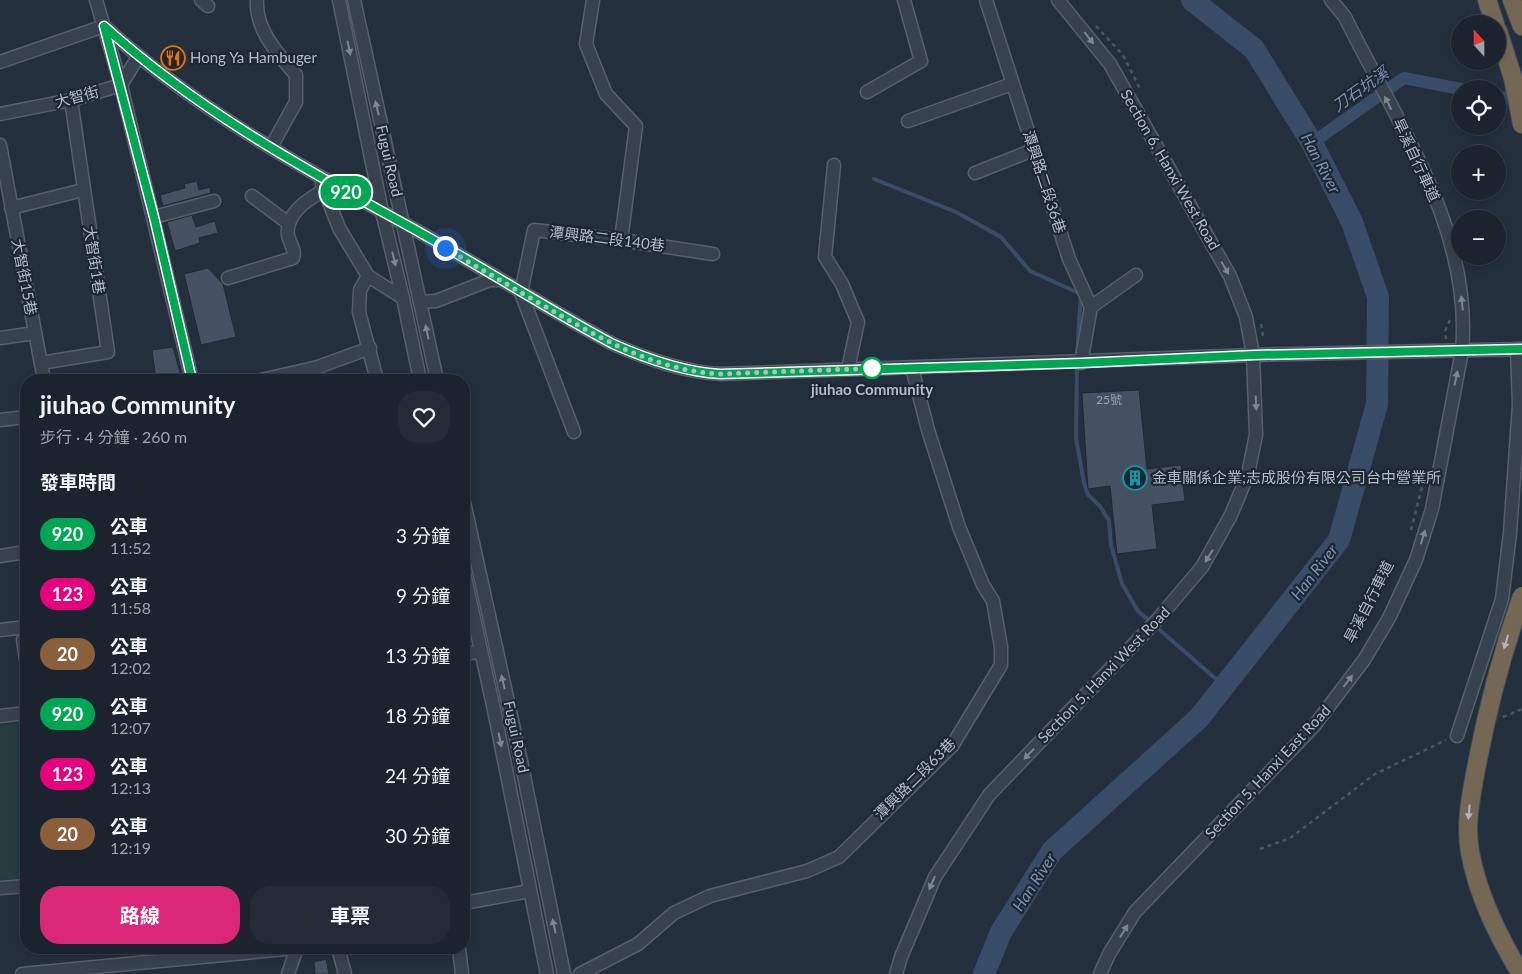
<!DOCTYPE html>
<html lang="zh-TW">
<meta charset="utf-8">
<style>
:root{--surface:#1b232e;--page:#242b36;--text:#f1f3f6;--muted:#a0a4aa;--line:#39404a;--accent:#db2777}
body{margin:0;font-family:Lato,"Noto Sans TC",sans-serif;background:var(--page);color:var(--text);height:100vh;display:flex;flex-direction:column;font-size:19px;white-space:nowrap}
*{box-sizing:border-box;margin:0}
p{font-size:16px;color:var(--muted)}
.icon{flex:none;width:28px;height:28px;fill:none;stroke:currentColor;stroke-width:2;stroke-linecap:round;stroke-linejoin:round}
.map{position:relative;flex:1;overflow:hidden}
.details{position:absolute;left:20px;top:374px;width:450px;height:580px;display:flex;flex-direction:column;background:var(--surface);border-radius:20px;box-shadow:0 2px 8px #0003,0 0 0 1px var(--line)}
.details>*{flex:none}
.badge{padding:0 10px;border-radius:16px;font-size:18px;line-height:32px}
.needle{width:32px;rotate:339deg}
.tools{position:absolute;left:1451px;top:15px;display:grid;gap:10px}
.tools a{display:grid;place-items:center;width:55px;height:55px;border-radius:50%;background:var(--surface);box-shadow:0 2px 8px #0003,0 0 0 1px var(--line);font-size:25px}
.you{position:absolute;width:25px;height:25px;margin:-12px;border:4px solid #fff;border-radius:50%;background:#1a73e8;box-shadow:0 0 0 8px #1a73e833}
.map>.badge{position:absolute;translate:-50% -50%;box-shadow:0 0 0 2px #fff}
h2{padding:0 20px;font-size:19px;line-height:45px}
.round{display:grid;place-items:center;flex:none;width:52px;height:52px;border-radius:20px;background:var(--page)}
.overview{display:flex;align-items:center;justify-content:space-between;height:85px;padding:0 20px}
h1{font-size:24px;font-weight:700;line-height:38px}
.cta{display:flex;gap:10px;margin-top:auto;padding:10px 20px}
.cta a{flex:1;height:58px;border-radius:20px;background:var(--accent);color:#fff;font-size:20px;font-weight:700;line-height:58px;text-align:center}
.cta a+a{background:var(--page);color:var(--text)}
ul{padding:0;list-style:none}
li{display:flex;align-items:center;gap:15px;height:60px;padding:0 20px}
li div{flex:1}
li b{display:block;font-size:19px}
li em{font-style:normal}
li .badge{min-width:55px;font-weight:700;text-align:center}
.map>svg:first-child{display:block}
.green{fill:#263c3f}
.lines{fill:none;stroke-linecap:round;stroke-linejoin:round}
.stream{stroke:#394c67;stroke-width:4}
.canal{stroke:#394c67;stroke-width:12}
.river{stroke:#394c67;stroke-width:22}
.building{fill:#455162;stroke:#1f2835}
.minor-casing{stroke:#565f6c;stroke-width:15}
.highway-casing{stroke:#434c59;stroke-width:20}
.path{stroke:#44595c;stroke-width:2.5;stroke-dasharray:4 4;stroke-linecap:butt}
.minor{stroke:#38414e;stroke-width:12}
.highway{stroke:#746855;stroke-width:18}
.highway-bridge-casing{stroke:#434c59;stroke-width:20;stroke-linecap:butt}
.highway-bridge{stroke:#746855;stroke-width:18}
.oneway{fill:#7c8592}
.oneway2{fill:#aeb4bd}
.line-casing{stroke:#fff;stroke-width:11}
.line{stroke:#00a651;stroke-width:8}
.walk{stroke:#b4bcc9;stroke-width:5;stroke-dasharray:0 9}
.stop-dot{fill:#fff;stroke:#00a651;stroke-width:2.5}
.labels{text-anchor:middle;stroke-width:4.5;stroke-linejoin:round;paint-order:stroke}
.number-label{font-size:12px;fill:#98a1af}
.poi-label{font-size:15px;fill:#b4bcc9;stroke:#1d2633;text-anchor:start}
.street-label{font-size:15px;fill:#b4bcc9;stroke:#1d2633}
.stop-label{font-size:15px;font-weight:bold;fill:#b4bcc9;stroke:#1d2633}
.water-label{font-size:16px;font-style:italic;fill:#7c92b1;stroke:#1d2633}
</style>
<div class="map">
<svg width="1522" height="974" viewBox="0 0 1522 974">
<rect width="100%" height="100%" fill="#242f3e"/>
<path class="green" d="M26,721V878L0,880V725Z"/>
<g class="lines">
<g class="stream">
<path d="M874,179L956,212L1001,237L1030,271L1081,294L1077,356"/>
<path d="M1077,363L1076,438L1084,483L1088,495L1100,506L1109,521L1111,545L1122,584L1138,611L1224,686"/>
</g>
<g class="canal">
<path d="M1498,96L1522,102"/>
<path d="M1312,143L1404,78L1461,89"/>
</g>
<path class="river" d="M984,974L1001,932L1052,851L1199,718L1339,540L1377,404L1378,297L1352,222L1312,143L1254,49L1192,0"/>
</g>
<g class="building">
<path d="M197,181L199,190L210,187L211,193L163,206L160,195L185,188L184,184Z"/>
<path d="M192,215L196,227L215,221L218,233L199,238L200,243L175,251L167,222Z"/>
<path d="M208,268L223,284L236,337L201,345L184,274Z"/>
<path d="M173,347L182,380H156L152,350Z"/>
<path d="M1139,390L1147,469L1181,465L1185,501L1152,505L1157,549L1117,554L1110,486L1088,489L1082,393Z"/>
<path d="M326,959L329,974H315L314,962Z"/>
</g>
<g class="lines">
<g class="minor-casing">
<g id="minor">
<path d="M96,0L121,85L192,380"/>
<path d="M201,0L208,6"/>
<path d="M257,0C255,30 278,54 296,75V102L271,147"/>
<path d="M339,0L382,212L403,298L420,380"/>
<path d="M354,0L437,380"/>
<path d="M593,0L586,44L606,94L636,126L621,240"/>
<path d="M986,0L1069,259L1091,307L1081,363"/>
<path d="M104,26C191,106 301,167 403,223C474,262 542,306 613,344C647,359 683,372 721,374L1253,355L1522,349"/>
<path d="M0,62L104,26"/>
<path d="M867,92L921,61L904,0"/>
<path d="M0,114L71,100L121,85L138,57"/>
<path d="M908,121L1012,84"/>
<path d="M0,145L44,380"/>
<path d="M834,165L825,257L842,284L858,322L848,369"/>
<path d="M975,173L1033,150"/>
<path d="M322,184L339,228L368,276L403,298"/>
<path d="M252,196L288,223"/>
<path d="M11,208L83,190"/>
<path d="M154,217L214,201"/>
<path d="M368,276L360,290L359,312L377,380"/>
<path d="M228,278L293,258C296,249 289,243 288,235C285,213 309,199 324,190"/>
<path d="M420,302L436,301L490,280H499"/>
<path d="M1091,307L1136,275"/>
<path d="M0,338L35,333"/>
<path d="M1517,349L1519,405L1522,411"/>
<path d="M41,363L108,352L71,100"/>
<path d="M261,380L318,367L370,348"/>
<path d="M0,420L26,417"/>
<path d="M574,432L521,293L534,230L621,240L713,254"/>
<path d="M464,502L521,761L564,974"/>
<path d="M0,556L26,552"/>
<path d="M464,573L494,710L547,974"/>
<path d="M0,630L26,627"/>
<path d="M23,640L26,660"/>
<path d="M464,655L480,651"/>
<path d="M0,716L26,713"/>
<path d="M1457,736L1502,599L1510,533L1519,405"/>
<path d="M0,888L26,886"/>
<path d="M464,903L530,891"/>
<path d="M338,948L345,974"/>
<path d="M459,948L462,974"/>
<path d="M22,974L297,948"/>
<path d="M288,974L297,948"/>
<path d="M580,974L638,944L674,913L710,896L807,871L839,857L952,746L1001,665V647L993,601L983,585L959,527L928,430L912,368"/>
<path d="M896,974L901,957L935,877L989,795L1157,620L1202,567L1231,515L1248,474L1256,435L1253,355L1246,317L1230,276L1110,64L1058,0"/>
<path d="M1100,974L1109,954L1135,912L1314,726L1364,660L1389,618L1416,560L1432,509L1462,351C1473,230 1396,121 1345,17L1331,0"/>
</g>
</g>
<g class="highway-casing">
<g id="highway">
<path d="M1487,0L1495,24"/>
<path d="M1512,0L1522,26"/>
<path d="M1498,31L1513,78L1522,124"/>
</g>
</g>
<g class="path">
<path d="M1096,26L1123,55L1140,89"/>
<path d="M1261,324L1263,336"/>
<path d="M1446,339L1445,331L1450,320"/>
<path d="M1411,530L1424,479"/>
<path d="M1503,717L1522,709"/>
<path d="M1260,849L1290,838L1375,774L1446,740"/>
</g>
<use href="#minor" class="minor"/>
<use href="#highway" class="highway"/>
<g class="highway-bridge-casing">
<path id="highway-bridge" d="M1521,974C1498,936 1478,896 1470,852C1465,824 1471,796 1476,769C1487,710 1502,653 1522,596"/>
</g>
<use href="#highway-bridge" class="highway-bridge"/>
</g>
<defs><path id="oneway-solid" d="M-6-.8H1V-3.2L6.5 0L1 3.2V.8H-6Z" transform="scale(1.25)"/></defs>
<g class="oneway">
<use href="#oneway-solid" transform="translate(1089 38) rotate(52)"/>
<use href="#oneway-solid" transform="translate(349 48) rotate(79)"/>
<use href="#oneway-solid" transform="translate(1388 103) rotate(-117)"/>
<use href="#oneway-solid" transform="translate(377 108) rotate(-103)"/>
<use href="#oneway-solid" transform="translate(394 259) rotate(76)"/>
<use href="#oneway-solid" transform="translate(1225 268) rotate(60)"/>
<use href="#oneway-solid" transform="translate(1462 303) rotate(-96)"/>
<use href="#oneway-solid" transform="translate(427 332) rotate(-102)"/>
<use href="#oneway-solid" transform="translate(1456 378) rotate(-78)"/>
<use href="#oneway-solid" transform="translate(1256 403) rotate(88)"/>
<use href="#oneway-solid" transform="translate(1423 537) rotate(-73)"/>
<use href="#oneway-solid" transform="translate(1209 556) rotate(122)"/>
<use href="#oneway-solid" transform="translate(1348 681) rotate(-53)"/>
<use href="#oneway-solid" transform="translate(503 682) rotate(-103)"/>
<use href="#oneway-solid" transform="translate(500 740) rotate(79)"/>
<use href="#oneway-solid" transform="translate(1029 754) rotate(134)"/>
<use href="#oneway-solid" transform="translate(932 883) rotate(114)"/>
<use href="#oneway-solid" transform="translate(554 926) rotate(-102)"/>
<use href="#oneway-solid" transform="translate(1124 931) rotate(-58)"/>
</g>
<g class="oneway2">
<use href="#oneway-solid" transform="translate(1506 642) rotate(107)"/>
<use href="#oneway-solid" transform="translate(1469 812) rotate(95)"/>
</g>
<g class="lines">
<g class="line-casing">
<path id="line" d="M192,380L154,217L104,26C192,106 299,166 403,223C474,262 542,306 613,344C647,359 683,372 720,374L1081,363L1254,355L1522,349"/>
</g>
<use href="#line" class="line"/>
<path class="walk" d="M445,248C479,268 513,288 548,308C601,339 657,371 720,374L880,368H872"/>
</g>
<defs>
<g id="restaurant-ring" transform="scale(1.25)"><circle r="9.5" fill="#1d2633" stroke="#e8710a" stroke-width="1.5"/><path d="M-5-6h1v4h1v-4h1v4h1v-4h1v5L-1.5 .5V6h-2V.5L-5-1ZM5-6V6H3V1.5H1.5Q1.5-4 5-6Z" fill="#e8710a"/></g>
<g id="building-ring" transform="scale(1.25)"><circle r="9.5" fill="#1d2633" stroke="#0f9aa8" stroke-width="1.5"/><path d="M-4-6H4V6H1V3H-1V6H-4ZM-2.5-4.3h1.7v1.8h-1.7ZM.8-4.3h1.7v1.8H.8ZM-2.5-1h1.7V.8h-1.7ZM.8-1h1.7V.8H.8Z" fill="#0f9aa8"/></g>
</defs>
<g fill-rule="evenodd">
<use href="#restaurant-ring" x="173" y="58"/>
<use href="#building-ring" x="1135" y="478"/>
</g>
<circle class="stop-dot" cx="872" cy="368" r="10"/>
<g class="labels">
<g class="number-label">
<text x="1109" y="404">25號</text>
</g>
<g class="poi-label">
<text x="190" y="63">Hong Ya Hambuger</text>
<text x="1152" y="483">金車關係企業;志成股份有限公司台中營業所</text>
</g>
<g class="street-label">
<text transform="translate(77 97) rotate(-15)" y="5">大智街</text>
<text transform="translate(1416 160) rotate(65)" y="5">旱溪自行車道</text>
<text transform="translate(389 161) rotate(77)" y="5">Fugui Road</text>
<text transform="translate(1170 170) rotate(60)" y="5">Section 6, Hanxi West Road</text>
<text transform="translate(1044 182) rotate(72)" y="5">潭興路二段36巷</text>
<text transform="translate(607 239) rotate(7)" y="5">潭興路二段140巷</text>
<text transform="translate(94 260) rotate(81)" y="5">大智街1巷</text>
<text transform="translate(24 277) rotate(79)" y="5">大智街15巷</text>
<text transform="translate(1369 602) rotate(-63)" y="5">旱溪自行車道</text>
<text transform="translate(1104 675) rotate(-46)" y="5">Section 5, Hanxi West Road</text>
<text transform="translate(516 737) rotate(78)" y="5">Fugui Road</text>
<text transform="translate(1268 772) rotate(-47)" y="5">Section 5, Hanxi East Road</text>
<text transform="translate(915 779) rotate(-45)" y="5">潭興路二段63巷</text>
</g>
<g class="stop-label">
<text x="872" y="395">jiuhao Community</text>
</g>
<g class="water-label">
<text transform="translate(1360 89) rotate(-35)" y="6">刀石坑溪</text>
<text transform="translate(1321 163) rotate(62)" y="6">Han River</text>
<text transform="translate(1314 572) rotate(-52)" y="6">Han River</text>
<text transform="translate(1034 882) rotate(-57)" y="6">Han River</text>
</g>
</g>
</svg>
<div class="tools">
<a><svg class="needle" viewBox="-14 -14 28 28"><path d="M0-13l5 13h-10z" fill="#e53935"/><path d="M0 13l5-13h-10z" fill="#a0a4aa"/></svg></a>
<a><svg class="icon" aria-label="locate" viewBox="0 0 24 24"><circle cx="12" cy="12" r="6"/><path d="M12 2v4M12 18v4M2 12h4M18 12h4"/></svg></a>
<a>+</a>
<a>−</a>
</div>
<div class="you" style="left:445px;top:248px"></div>
<b class="badge" style="left:346px;top:192px;background:#00a651;color:#fff">920</b>
<section class="details">
<div class="overview"><div><h1>jiuhao Community</h1><p>步行 · 4 分鐘 · 260 m</p></div><a class="round"><svg class="icon" aria-label="heart" viewBox="0 0 24 24"><path d="M12 20l-8-8c-3-5 5-10 8-4 3-6 11-1 8 4z"/></svg></a></div>
<h2>發車時間</h2>
<ul>
<li><span class="badge" style="background:#00a651;color:#fff">920</span><div><b>公車</b><p>11:52</p></div><em>3 分鐘</em></li>
<li><span class="badge" style="background:#e6007e;color:#fff">123</span><div><b>公車</b><p>11:58</p></div><em>9 分鐘</em></li>
<li><span class="badge" style="background:#8b5e3c;color:#fff">20</span><div><b>公車</b><p>12:02</p></div><em>13 分鐘</em></li>
<li><span class="badge" style="background:#00a651;color:#fff">920</span><div><b>公車</b><p>12:07</p></div><em>18 分鐘</em></li>
<li><span class="badge" style="background:#e6007e;color:#fff">123</span><div><b>公車</b><p>12:13</p></div><em>24 分鐘</em></li>
<li><span class="badge" style="background:#8b5e3c;color:#fff">20</span><div><b>公車</b><p>12:19</p></div><em>30 分鐘</em></li>
</ul>
<div class="cta"><a>路線</a><a>車票</a></div>
</section>
</div>
